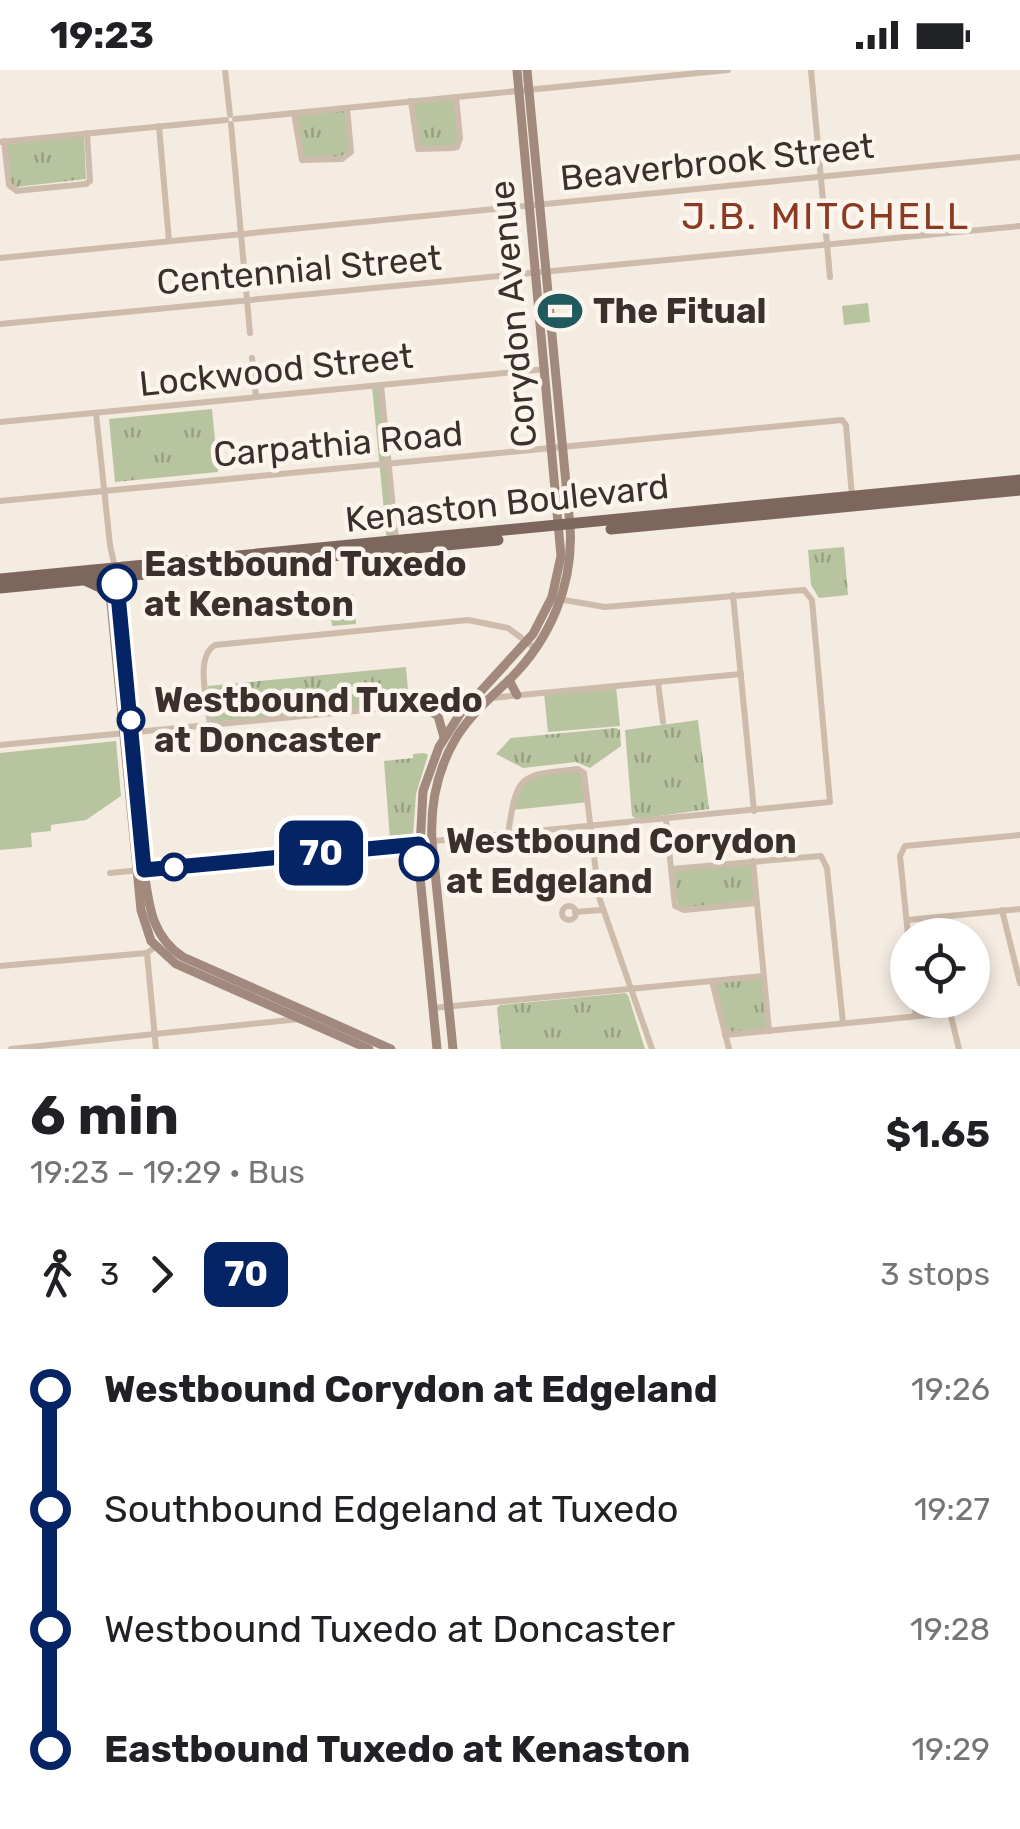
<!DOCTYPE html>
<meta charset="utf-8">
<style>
:root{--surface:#fff;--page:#f6f6f6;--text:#202124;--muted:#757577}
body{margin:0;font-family:Rubik,sans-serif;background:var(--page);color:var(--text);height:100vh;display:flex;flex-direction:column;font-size:38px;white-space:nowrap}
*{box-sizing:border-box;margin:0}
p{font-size:32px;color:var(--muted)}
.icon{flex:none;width:55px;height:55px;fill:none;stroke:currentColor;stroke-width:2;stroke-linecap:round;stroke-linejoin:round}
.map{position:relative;height:979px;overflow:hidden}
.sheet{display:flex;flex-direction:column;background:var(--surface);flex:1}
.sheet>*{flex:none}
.badge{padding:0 20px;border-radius:15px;font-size:35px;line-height:65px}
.fabs{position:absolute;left:890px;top:848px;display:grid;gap:20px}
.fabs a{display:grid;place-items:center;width:100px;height:100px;border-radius:50%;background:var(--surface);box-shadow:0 5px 15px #0003;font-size:50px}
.map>.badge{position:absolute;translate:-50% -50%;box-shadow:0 0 0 5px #fff}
.legs{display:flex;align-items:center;gap:15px;height:110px;padding:0 30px;font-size:32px}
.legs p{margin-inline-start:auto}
.overview{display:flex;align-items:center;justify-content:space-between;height:170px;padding:0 30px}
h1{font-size:55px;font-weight:700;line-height:75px}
ul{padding:0 30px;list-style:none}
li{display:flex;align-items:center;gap:35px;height:120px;font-size:38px}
li i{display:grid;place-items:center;width:15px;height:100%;margin:0 12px;background:currentColor}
li i::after{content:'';width:25px;height:25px;margin:-12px;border:8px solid;border-radius:50%;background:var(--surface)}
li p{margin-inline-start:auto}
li:first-child i{background:linear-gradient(#0000 50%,currentColor 0)}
li:last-child i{background:linear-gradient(currentColor 50%,#0000 0)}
.status{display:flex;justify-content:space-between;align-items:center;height:70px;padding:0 50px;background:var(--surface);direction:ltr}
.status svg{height:28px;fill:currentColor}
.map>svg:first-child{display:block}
.grass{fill:#b8c4a0}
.park{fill:url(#park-tufts)}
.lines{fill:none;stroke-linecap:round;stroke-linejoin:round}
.minor{stroke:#cdbbac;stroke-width:6}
.secondary{stroke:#a18a7d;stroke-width:9}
.primary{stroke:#7d675c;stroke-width:11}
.line-1-casing{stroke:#fff;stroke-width:22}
.line-1{stroke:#052465;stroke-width:15}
.stop-1-dot{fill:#fff;stroke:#052465;stroke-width:5}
.labels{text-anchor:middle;stroke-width:9;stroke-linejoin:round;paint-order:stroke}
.street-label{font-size:35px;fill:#3b302b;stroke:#fbf5ee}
.poi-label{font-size:35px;font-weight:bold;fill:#3b302b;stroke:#fbf5ee;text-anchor:start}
.stop-label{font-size:35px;font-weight:bold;fill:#3b302b;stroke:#fbf5ee;text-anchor:start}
.neighbourhood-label{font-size:38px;letter-spacing:2.5px;fill:#8c3b22;stroke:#fbf5ee}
</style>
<div class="status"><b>19:23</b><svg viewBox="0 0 49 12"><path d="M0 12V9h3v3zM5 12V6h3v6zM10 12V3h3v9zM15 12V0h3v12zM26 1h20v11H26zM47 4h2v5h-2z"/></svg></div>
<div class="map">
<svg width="1020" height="979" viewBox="0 0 1020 979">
<defs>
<pattern id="park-tufts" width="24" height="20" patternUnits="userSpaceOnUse" patternTransform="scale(2.5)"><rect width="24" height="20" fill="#b8c4a0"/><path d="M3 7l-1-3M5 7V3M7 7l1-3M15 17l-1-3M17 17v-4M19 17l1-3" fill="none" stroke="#97a083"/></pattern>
</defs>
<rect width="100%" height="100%" fill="#f4ebe1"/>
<g class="grass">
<path d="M868,233L870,252L844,255L842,236Z"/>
<path d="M381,315L396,471L387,472L372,316Z"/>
<path d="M616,616L620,656L548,662L544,623Z"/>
<path d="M116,671L121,726L86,750L51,755V761L31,763L32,777L0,780V683Z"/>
<path d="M578,699L584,703L589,732L512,740L525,707Z"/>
</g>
<g class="park">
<path d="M456,27L460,68L457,77L418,79L411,31Z"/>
<path d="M347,38L349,86L302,90L294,43Z"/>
<path d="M84,66L86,109L16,117L11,114L6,74Z"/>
<path d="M212,339L218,402L115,412L109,349Z"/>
<path d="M844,477L848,525L819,528L811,515L808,480Z"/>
<path d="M353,524L356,554L332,556L329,526Z"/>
<path d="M406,597L409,633L212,652L208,616Z"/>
<path d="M698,650L709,739L637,749L632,746L625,660Z"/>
<path d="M616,658L620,660L621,676L590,698L576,692L523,698L496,684L511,668Z"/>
<path d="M424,683L428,685L416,724L413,767L390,769L384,691L413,688V684Z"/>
<path d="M753,791L757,833L679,839L671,799Z"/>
<path d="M763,906L769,961L725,965L712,912Z"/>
<path d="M625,923L628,925L645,979H501L497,938L500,935Z"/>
</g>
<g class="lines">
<g class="minor">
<path d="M225,0L230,45"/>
<path d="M811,0L830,207"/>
<path d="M411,31L418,79L452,78L457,77L460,68L456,27"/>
<path d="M294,43L302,90L342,89L351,82L347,38"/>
<path d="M235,49L728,0"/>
<path d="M231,54L250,263"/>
<path d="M159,56L169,171"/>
<path d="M4,71L9,115L17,121L25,120L86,114L90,111L87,63"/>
<path d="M0,72L226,50"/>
<path d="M0,188L1020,87"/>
<path d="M0,254L1020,156"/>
<path d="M252,288L256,327"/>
<path d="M381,315L396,470"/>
<path d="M96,343L110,475L115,498"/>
<path d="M0,352L546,299"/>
<path d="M0,431L842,350L846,355L852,426"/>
<path d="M733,525L754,741"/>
<path d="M658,612L663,652"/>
<path d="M210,655C208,633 194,587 215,575L468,550L508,558L535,578"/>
<path d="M0,675L741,604"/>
<path d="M666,750L675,836L684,840L757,833"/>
<path d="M508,764C517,703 520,705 578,699L584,703L599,827L652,979"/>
<path d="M753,791L769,961"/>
<path d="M671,799L821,786L827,798L843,953"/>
<path d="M110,803L830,732L812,530L804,520L605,537L558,529"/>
<circle cx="569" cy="843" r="7"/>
<path d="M1002,840L1020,913"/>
<path d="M575,842L602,840"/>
<path d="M928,848L932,865"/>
<path d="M907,850L1020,839"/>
<path d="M908,865L900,786L905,776L1020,765"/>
<path d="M147,883L156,979"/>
<path d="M0,896L147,883L156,876"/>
<path d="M712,911L729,979"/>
<path d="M914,930L916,946"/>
<path d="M947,930L959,979"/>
<path d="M433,938L763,906"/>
<path d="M725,965L950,943"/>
<path d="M11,979L299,949"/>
</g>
<g class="secondary">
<path d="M108,502L141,840L151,871L176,894L369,979"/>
<path d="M116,502L144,800C149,835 151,866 183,887L391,979"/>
<path d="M509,610L517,625"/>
<path d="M421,635L438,646L444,667"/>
<path d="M437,979L419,796L423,721L439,677L460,644L533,564L552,527L561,486L517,0"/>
<path d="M453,979L432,772C430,735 437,700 456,668C470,645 490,628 509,610C550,570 574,514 570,456L527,0"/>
</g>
<g class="primary">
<path d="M611,459L1020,420"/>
<path d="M0,509L1020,410"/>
<path d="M87,511L100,517L111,528"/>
<path d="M0,518L498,470"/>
</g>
</g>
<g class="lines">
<g class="line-1-casing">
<path id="line-1" d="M117,514L144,800L419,774V791"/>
</g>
<use href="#line-1" class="line-1"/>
</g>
<defs>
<g id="stadium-bare" transform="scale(3.45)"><path d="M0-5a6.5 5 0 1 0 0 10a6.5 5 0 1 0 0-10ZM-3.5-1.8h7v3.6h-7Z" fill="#1f5a5e" stroke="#fbf5ee" stroke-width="2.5" paint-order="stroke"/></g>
</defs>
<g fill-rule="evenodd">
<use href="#stadium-bare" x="560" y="241"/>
</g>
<g class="stop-1-dot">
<circle cx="117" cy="514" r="18"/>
<circle cx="131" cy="650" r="12"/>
<circle cx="419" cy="791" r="18"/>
<circle cx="174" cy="797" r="12"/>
</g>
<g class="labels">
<g class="street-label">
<text transform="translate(717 92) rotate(-6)" y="12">Beaverbrook Street</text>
<text transform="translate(299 200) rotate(-5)" y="12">Centennial Street</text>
<text transform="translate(513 244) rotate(-95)" y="12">Corydon Avenue</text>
<text transform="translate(276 300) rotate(-6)" y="12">Lockwood Street</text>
<text transform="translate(338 374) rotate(-5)" y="12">Carpathia Road</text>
<text transform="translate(507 433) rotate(-6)" y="12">Kenaston Boulevard</text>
</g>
<g class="poi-label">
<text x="593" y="253">The Fitual</text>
</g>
<g class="stop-label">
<text x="144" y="506">Eastbound Tuxedo<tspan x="144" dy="40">at Kenaston</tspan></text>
<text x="154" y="642">Westbound Tuxedo<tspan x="154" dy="40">at Doncaster</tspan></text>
<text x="446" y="783">Westbound Corydon<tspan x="446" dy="40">at Edgeland</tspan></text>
</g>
<g class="neighbourhood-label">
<text x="826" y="159">J.B. MITCHELL</text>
</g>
</g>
</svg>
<div class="fabs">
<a><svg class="icon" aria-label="locate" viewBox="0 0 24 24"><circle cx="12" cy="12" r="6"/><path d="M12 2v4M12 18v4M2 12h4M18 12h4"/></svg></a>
</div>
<b class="badge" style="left:321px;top:783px;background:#052465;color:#fff">70</b>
</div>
<section class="sheet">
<div class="overview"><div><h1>6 min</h1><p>19:23 – 19:29 · Bus</p></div><b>$1.65</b></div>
<div class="legs"><svg class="icon" aria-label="walk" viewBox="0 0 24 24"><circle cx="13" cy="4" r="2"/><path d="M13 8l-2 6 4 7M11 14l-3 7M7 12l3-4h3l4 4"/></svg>3<svg class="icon" aria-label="forward" viewBox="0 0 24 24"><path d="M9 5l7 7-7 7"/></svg><b class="badge" style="background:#052465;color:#fff">70</b><p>3 stops</p></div>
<ul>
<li><i style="color:#052465"></i><b>Westbound Corydon at Edgeland</b><p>19:26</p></li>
<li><i style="color:#052465"></i><span>Southbound Edgeland at Tuxedo</span><p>19:27</p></li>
<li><i style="color:#052465"></i><span>Westbound Tuxedo at Doncaster</span><p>19:28</p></li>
<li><i style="color:#052465"></i><b>Eastbound Tuxedo at Kenaston</b><p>19:29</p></li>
</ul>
</section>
